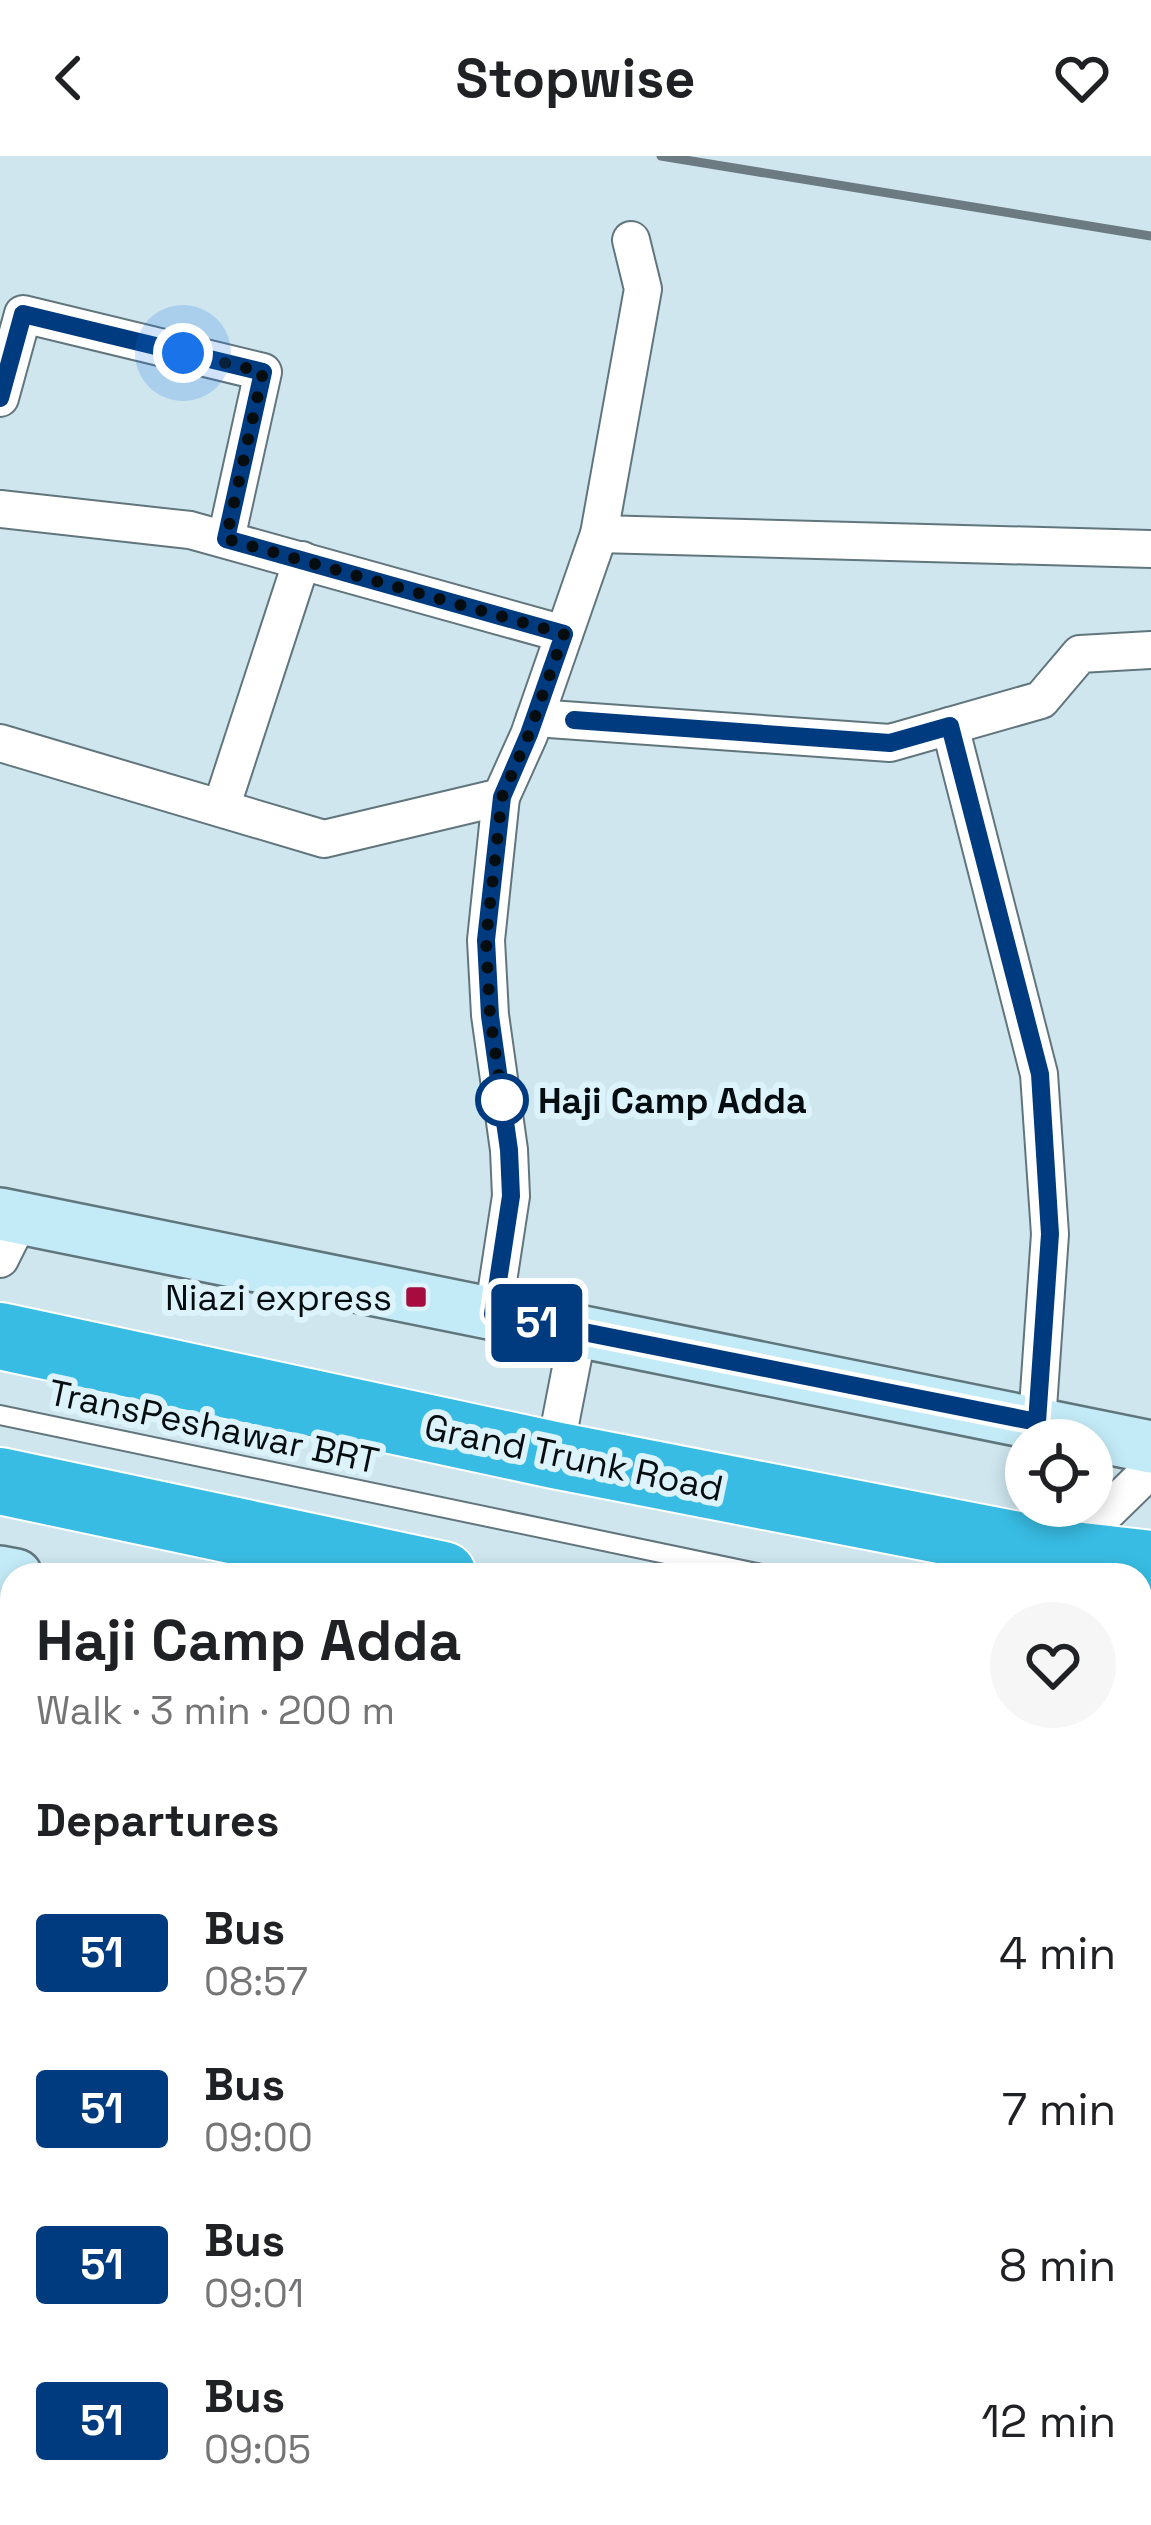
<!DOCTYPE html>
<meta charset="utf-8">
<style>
:root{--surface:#fff;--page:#f6f6f6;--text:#202124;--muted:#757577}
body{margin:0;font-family:"Space Grotesk",sans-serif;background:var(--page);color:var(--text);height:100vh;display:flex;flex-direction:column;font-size:45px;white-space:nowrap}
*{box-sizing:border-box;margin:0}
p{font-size:39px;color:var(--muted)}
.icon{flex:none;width:66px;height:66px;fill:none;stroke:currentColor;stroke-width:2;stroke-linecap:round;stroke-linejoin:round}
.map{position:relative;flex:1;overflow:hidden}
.sheet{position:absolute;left:0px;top:1407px;width:1152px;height:963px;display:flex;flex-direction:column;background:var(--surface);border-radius:36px 36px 0 0;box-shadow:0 6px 18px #0003}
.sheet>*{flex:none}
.badge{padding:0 24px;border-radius:9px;font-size:42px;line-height:78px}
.tools{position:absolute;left:1005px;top:1263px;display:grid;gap:24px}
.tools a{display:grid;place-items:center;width:108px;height:108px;border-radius:50%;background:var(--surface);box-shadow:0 6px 18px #0003;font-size:60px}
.you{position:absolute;width:60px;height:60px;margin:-30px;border:9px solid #fff;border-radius:50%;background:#1a73e8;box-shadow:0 0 0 18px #1a73e833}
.map>.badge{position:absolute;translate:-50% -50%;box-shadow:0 0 0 6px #fff}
h2{padding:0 36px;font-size:45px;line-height:108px}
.round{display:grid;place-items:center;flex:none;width:126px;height:126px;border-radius:63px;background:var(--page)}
.overview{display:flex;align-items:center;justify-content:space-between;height:204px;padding:0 36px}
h1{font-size:57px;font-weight:800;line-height:90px}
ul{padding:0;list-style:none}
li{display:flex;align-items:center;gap:36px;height:156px;padding:0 36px}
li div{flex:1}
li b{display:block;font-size:45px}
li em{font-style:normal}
li .badge{min-width:132px;font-weight:700;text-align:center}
header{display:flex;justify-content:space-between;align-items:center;height:156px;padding:0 36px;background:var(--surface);font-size:54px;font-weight:800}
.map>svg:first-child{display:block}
.building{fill:#95abb3;stroke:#4d6068;stroke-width:3;filter:url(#shadow)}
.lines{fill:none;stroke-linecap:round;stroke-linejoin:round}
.lane-casing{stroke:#61757d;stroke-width:22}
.street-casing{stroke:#61757d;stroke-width:40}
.secondary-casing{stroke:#61757d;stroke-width:56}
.highway-casing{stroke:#fff;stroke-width:70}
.lane{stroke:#fff;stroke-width:18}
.street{stroke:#fff;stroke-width:36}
.secondary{stroke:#c3ebf7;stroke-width:51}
.highway{stroke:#38bce3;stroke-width:66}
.rail{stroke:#6c7b81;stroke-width:9}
.line-casing{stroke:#fff;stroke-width:27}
.line{stroke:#003b80;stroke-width:18}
.walk{stroke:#060d10;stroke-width:12;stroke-dasharray:0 21.6}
.stop-dot{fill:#fff;stroke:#003b80;stroke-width:6}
.poi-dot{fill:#a60d3e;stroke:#dcf3fc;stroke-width:4.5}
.labels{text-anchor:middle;stroke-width:12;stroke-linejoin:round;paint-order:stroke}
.stop-label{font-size:36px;font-weight:bold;fill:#060d10;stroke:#dcf3fc;text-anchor:start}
.poi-label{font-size:36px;fill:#060d10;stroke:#dcf3fc;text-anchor:end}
.street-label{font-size:36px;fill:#060d10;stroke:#dcf3fc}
</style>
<header><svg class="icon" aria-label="back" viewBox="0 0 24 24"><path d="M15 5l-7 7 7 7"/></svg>Stopwise<svg class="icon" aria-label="heart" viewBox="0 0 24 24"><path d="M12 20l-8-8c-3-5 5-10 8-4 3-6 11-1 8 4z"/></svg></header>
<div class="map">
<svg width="1151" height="2369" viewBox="0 0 1151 2369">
<defs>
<filter id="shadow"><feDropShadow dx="7" dy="13" stdDeviation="3" flood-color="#0004"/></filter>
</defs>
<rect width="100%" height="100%" fill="#cfe6ef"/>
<path class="building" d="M1140,1705L1151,1707V1858L1140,1857Z"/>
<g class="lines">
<g class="lane-casing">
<g id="lane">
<path d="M0,1259L766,1419"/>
<path d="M1140,1473H1151"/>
<path d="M1140,1508L1151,1511"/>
</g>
</g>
<g class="street-casing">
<g id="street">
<path d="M0,242L23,158L263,216L226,383"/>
<path d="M0,353L190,374L564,478"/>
<path d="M599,378L1151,393"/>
<path d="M535,562L890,587L1041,544L1080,498L1151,494"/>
<path d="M950,570L1039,918L1050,1078L1037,1266"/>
<path d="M0,587L324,683L501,641L529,579L599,378L643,133L631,84"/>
<path d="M221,652L302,404"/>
<path d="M0,1103L20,1063"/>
<path d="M493,1158L511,1040L509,994L490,859L486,784L501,641"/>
<path d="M554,1299L578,1176"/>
<path d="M1064,1398L1151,1313"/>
<path d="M1140,2235L1151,2233"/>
<path d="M358,2358L384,2369"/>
<path d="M1045,2358L1047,2369"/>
<path d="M27,2369L33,2358"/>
<path d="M493,2369L497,2358"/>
<path d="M668,2369L672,2358"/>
</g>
</g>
<g class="secondary-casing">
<g id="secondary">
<path d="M0,1058L1151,1291"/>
<path d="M0,1416L16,1419"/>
<path d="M1140,1657L1151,1659"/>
</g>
</g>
<g class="highway-casing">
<g id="highway">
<path d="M0,1180L554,1299L1064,1398L1151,1408"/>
<path d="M0,1325L443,1419"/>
<path d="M1140,1565L1151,1567"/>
</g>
</g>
<use href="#lane" class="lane"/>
<use href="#street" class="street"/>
<use href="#secondary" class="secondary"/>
<use href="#highway" class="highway"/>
<path class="rail" d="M661,0L1151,80"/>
</g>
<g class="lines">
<g class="line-casing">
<path id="line" d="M0,242L23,158L263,216L226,383L564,478L529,578L502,641L486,784L490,860L509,994L511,1040L493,1158L1037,1266L1050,1078L1040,918L950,570L890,587L574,564"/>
</g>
<use href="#line" class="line"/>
<path class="walk" d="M183,197L263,216L226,383L564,478L529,578L502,641L486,784L490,860L503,949L502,944"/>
</g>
<circle class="stop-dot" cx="502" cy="944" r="24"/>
<rect class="poi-dot" x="404" y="1129" width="24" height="24" rx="6"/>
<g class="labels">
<g class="stop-label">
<text x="538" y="957">Haji Camp Adda</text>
</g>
<g class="poi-label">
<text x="392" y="1154">Niazi express</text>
</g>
<g class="street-label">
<text transform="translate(214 1270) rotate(12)" y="13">TransPeshawar BRT</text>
<text transform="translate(574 1301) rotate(12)" y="13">Grand Trunk Road</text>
</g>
</g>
</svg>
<div class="tools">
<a><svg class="icon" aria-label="locate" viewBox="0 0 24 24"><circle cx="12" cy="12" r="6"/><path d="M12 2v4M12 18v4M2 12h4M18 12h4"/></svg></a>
</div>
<div class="you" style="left:183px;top:197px"></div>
<b class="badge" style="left:537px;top:1167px;background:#003b80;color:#fff">51</b>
<section class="sheet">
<div class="overview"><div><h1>Haji Camp Adda</h1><p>Walk · 3 min · 200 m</p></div><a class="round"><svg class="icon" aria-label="heart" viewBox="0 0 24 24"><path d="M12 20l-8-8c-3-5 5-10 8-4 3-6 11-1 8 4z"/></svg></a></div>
<h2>Departures</h2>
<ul>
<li><span class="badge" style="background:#003b80;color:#fff">51</span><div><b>Bus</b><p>08:57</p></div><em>4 min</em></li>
<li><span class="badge" style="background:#003b80;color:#fff">51</span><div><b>Bus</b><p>09:00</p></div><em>7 min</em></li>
<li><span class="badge" style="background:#003b80;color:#fff">51</span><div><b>Bus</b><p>09:01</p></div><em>8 min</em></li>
<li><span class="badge" style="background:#003b80;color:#fff">51</span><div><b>Bus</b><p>09:05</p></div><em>12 min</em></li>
</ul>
</section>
</div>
